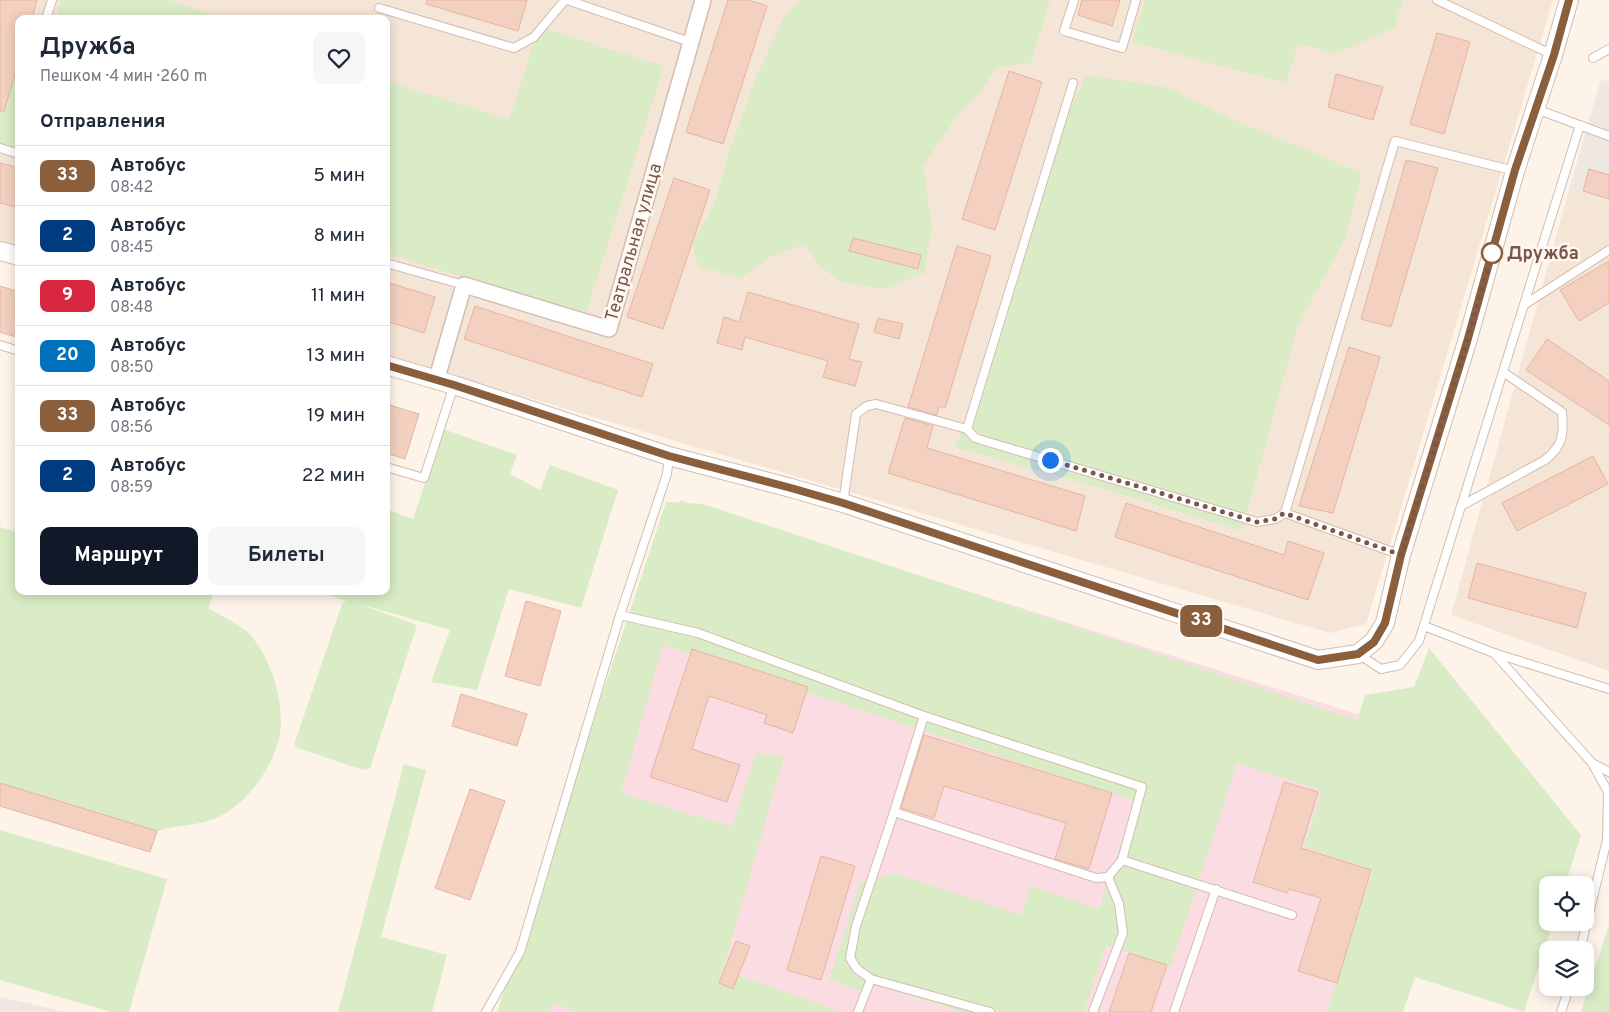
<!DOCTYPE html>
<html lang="ru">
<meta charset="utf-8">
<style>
:root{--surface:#fff;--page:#f6f6f7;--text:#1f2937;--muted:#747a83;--line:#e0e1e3;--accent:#111827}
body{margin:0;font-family:Overpass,sans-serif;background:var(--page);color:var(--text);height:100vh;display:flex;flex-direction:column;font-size:19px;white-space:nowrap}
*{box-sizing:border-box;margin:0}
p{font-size:16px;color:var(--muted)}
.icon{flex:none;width:28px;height:28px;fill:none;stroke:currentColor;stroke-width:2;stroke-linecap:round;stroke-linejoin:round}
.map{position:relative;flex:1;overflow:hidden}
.panel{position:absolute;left:15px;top:15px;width:375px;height:580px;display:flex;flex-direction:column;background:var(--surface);border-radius:10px;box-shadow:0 2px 12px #0003}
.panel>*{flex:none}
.badge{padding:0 10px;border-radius:8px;font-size:18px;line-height:32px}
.controls{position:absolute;left:1539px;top:876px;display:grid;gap:10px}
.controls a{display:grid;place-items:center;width:55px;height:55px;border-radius:10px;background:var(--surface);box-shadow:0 2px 12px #0003;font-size:25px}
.you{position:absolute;width:25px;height:25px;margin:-12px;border:4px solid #fff;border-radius:50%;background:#1a73e8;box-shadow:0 0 0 8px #1a73e833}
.map>.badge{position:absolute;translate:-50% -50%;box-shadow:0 0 0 2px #fff}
h2{padding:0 25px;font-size:19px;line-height:45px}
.round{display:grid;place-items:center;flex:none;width:52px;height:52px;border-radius:10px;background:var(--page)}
.overview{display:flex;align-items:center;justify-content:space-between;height:85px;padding:0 25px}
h1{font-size:24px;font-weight:700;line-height:38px}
.button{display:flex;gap:10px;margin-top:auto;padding:10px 25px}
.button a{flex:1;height:58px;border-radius:10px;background:var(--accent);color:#fff;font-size:20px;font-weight:700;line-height:58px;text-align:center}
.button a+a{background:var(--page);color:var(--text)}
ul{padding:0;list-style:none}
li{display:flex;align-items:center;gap:15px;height:60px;padding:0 25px;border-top:1px solid var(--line)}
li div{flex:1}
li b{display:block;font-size:19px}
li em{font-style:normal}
li .badge{min-width:55px;font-weight:700;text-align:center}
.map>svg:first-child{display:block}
.residential{fill:#f5e5d7}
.industrial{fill:#eee7e2}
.medical{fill:#fbdce2}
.green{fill:#d9ecc6}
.building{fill:#f3d0c0;stroke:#e6b4a0}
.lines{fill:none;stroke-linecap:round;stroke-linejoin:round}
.service-casing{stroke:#d3bcb0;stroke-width:10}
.minor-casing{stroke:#d3bcb0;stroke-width:18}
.tertiary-casing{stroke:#d3bcb0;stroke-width:20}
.service{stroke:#fff;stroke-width:8}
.minor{stroke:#fff;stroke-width:15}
.tertiary{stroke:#fff;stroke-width:18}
.line-casing{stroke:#fff;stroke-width:11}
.line{stroke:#8b5e3c;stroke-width:8}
.walk{stroke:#79574b;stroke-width:5;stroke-dasharray:0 9}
.stop-dot{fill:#fff;stroke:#8b5e3c;stroke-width:2.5}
.labels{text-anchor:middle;stroke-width:5;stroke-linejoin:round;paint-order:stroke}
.street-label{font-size:18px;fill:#79574b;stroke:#fff8f0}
.stop-label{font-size:18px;font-weight:bold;fill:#79574b;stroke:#fff8f0;text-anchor:start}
</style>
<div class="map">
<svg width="1609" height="1012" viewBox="0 0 1609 1012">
<rect width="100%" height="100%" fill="#fdf3e9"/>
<g class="residential">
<path d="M0,0H1553L1366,624L1330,633L386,356V19H19V248L0,242Z"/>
<path d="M1569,190L1609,202V671L1451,615Z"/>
</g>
<g class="industrial">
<path d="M1601,79L1609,82V202L1569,190Z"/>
<path d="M0,997L66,1012H0Z"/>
</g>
<path class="medical" d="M680,500L1461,747L1380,1012H523Z"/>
<g class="green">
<path d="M61,0H168L213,15L216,19H56Z"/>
<path d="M801,0H1050L1031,63L996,67L980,93L957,116L923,166L932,226L924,273L884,289L840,282L818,264L805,244L774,255L740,278L698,266L692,243L715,203L728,155L757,75L784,17Z"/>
<path d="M1145,0H1403L1394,28L1334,54L1298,43L1286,83L1132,42Z"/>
<path d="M539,27L664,66L585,316L386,253V81L509,120Z"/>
<path d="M19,72V149L0,143V103Z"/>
<path d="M1087,75L1165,87L1246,125L1362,173L1345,238L1297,328L1242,531L1108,490L955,447L1003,329L1056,138Z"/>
<path d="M443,429L517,455L510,474L540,490L550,465L618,490L581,608L509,589L477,690L431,682L450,630L356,603L417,625L370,768L363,770L298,748L295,746V742L342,604L346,601L317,591H386V509L413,519Z"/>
<path d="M666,502L703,504L1357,720L1365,695L1414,687L1429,648L1581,835L1565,885H1548V922L1553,923L1524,1012L1415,977L1403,1012H1327L1373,870L1304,847L1322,791L1237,763L1171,966L1106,945L1084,1012H961L874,984L870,994L829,980L860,883L894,873L1021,915L1031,886L1099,909L1135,801L663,645L621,793L732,827L756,753L784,756L723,970L837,1010L836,1012H577L552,1003L550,1012H497Z"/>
<path d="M0,527L19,533V591L214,592L208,608C220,615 234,622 245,630C271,652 288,710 278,743C270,768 254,792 233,808C209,827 184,823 157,831L150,852L0,806Z"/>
<path d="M404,764L426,770L381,937L447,955L432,1012H338Z"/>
<path d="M0,830L167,879L129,1012H111L0,980Z"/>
<path d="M1609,925V1012H1581Z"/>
</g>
<g class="building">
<path d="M0,0H37L32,19H19V61L4,111H0Z"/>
<path d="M427,0H527L518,31L426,4Z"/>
<path d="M728,0H749L767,6L723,144L686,132Z"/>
<path d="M1082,0H1120L1112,26L1078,15Z"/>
<path d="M1437,33L1470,42L1444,134L1410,124Z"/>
<path d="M1009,71L1042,82L995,230L962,219Z"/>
<path d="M1336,74L1383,87L1373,120L1328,107Z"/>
<path d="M1406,160L1438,168L1391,327L1361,319Z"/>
<path d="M0,163L19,168V208L0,203Z"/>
<path d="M1589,169L1609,175V199L1583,191Z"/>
<path d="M674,178L710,190L663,329L627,317Z"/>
<path d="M853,238L921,255L918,269L849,251Z"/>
<path d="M957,246L991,256L945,408L939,406L937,415L908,407Z"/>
<path d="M1609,261V303L1579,321L1560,290Z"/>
<path d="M386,282L435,297L424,333L386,321Z"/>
<path d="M0,286L19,292V338L0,332Z"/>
<path d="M748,292L859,324L849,359L862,362L855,386L823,377L828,361L745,337L742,350L717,343L724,317L739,322Z"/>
<path d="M475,306L653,364L642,397L464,339Z"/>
<path d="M878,318L903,324L899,339L874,332Z"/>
<path d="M1547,339L1609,381V425L1526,370Z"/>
<path d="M1349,347L1380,357L1333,513L1299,506Z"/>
<path d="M386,404L419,414L405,459L386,453Z"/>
<path d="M905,418L933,426L927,448L1085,496L1076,531L888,473Z"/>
<path d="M1593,456L1608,484L1517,531L1502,503Z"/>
<path d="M1126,503L1284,555L1288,541L1324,553L1308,600L1115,537Z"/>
<path d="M1477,563L1586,593L1577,628L1468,598Z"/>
<path d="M526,601L561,611L540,686L505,676Z"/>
<path d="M692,649L808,687L793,733L764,723L767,715L709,696L692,749L740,765L727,802L650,777Z"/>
<path d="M461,694L527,714L517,746L452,726Z"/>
<path d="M924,735L1112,793L1089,869L1055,859L1066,823L944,786L934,818L901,808Z"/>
<path d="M1284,782L1318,792L1301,848L1371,870L1337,983L1298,971L1321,898L1289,889L1287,893L1253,882Z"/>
<path d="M0,783L157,831L150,852L0,806Z"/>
<path d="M470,789L505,801L470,900L435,888Z"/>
<path d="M821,856L855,866L821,980L787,970Z"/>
<path d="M736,941L750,946L733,989L719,983Z"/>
<path d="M1129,953L1167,965L1151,1012H1109Z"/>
</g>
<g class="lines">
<g class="service-casing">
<g id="service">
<path d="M567,0L690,42"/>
<path d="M1074,0L1064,31L1122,48L1136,0"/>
<path d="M1437,0L1553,55"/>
<path d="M379,8L514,48L534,37L565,0"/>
<path d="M46,19L52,0"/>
<path d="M1593,58L1609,49"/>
<path d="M1536,109L1609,136"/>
<path d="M0,148L19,154"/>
<path d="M386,263L464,285"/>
<path d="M1524,305L1609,250"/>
<path d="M0,345L19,351"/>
<path d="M967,429L1073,83"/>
<path d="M386,467L424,478L454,385"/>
<path d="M843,503L856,414L867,406L876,404L967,429L975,438L1257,522L1275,519L1285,513L1401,555"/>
<path d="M1461,506L1545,460C1563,446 1564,434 1562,412L1503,372"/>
<path d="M1285,513L1395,141L1515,171"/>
<path d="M620,615L698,633L924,716L1142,787L1122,860L1292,915"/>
<path d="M1424,626L1494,653L1592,763L1608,792L1607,840L1580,950"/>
<path d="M1494,653L1609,689"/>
<path d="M1358,654L1381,669L1400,665L1419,641L1580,125"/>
<path d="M924,716L894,812L1096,878L1108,877L1122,860"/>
<path d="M1592,763L1609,772"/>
<path d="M894,812L856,926L850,958L857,969L871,979L990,1012"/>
<path d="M486,1012L520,952L620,615L667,474L669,456"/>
<path d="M858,1012L871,979"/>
<path d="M1093,1012L1123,933L1119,904L1108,877"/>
<path d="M1174,1012L1216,889"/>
<path d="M1561,1012L1569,988"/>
</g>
</g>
<g class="minor-casing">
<path id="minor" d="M436,381L464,285L609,329L703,0"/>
</g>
<g class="tertiary-casing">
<g id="tertiary">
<path d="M0,251L19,256"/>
<path d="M386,365L454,385L669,456L791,488L843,503L1318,660L1358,654L1374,641L1385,623L1401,555L1467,342L1515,171L1553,55L1569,0"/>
</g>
</g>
<use href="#service" class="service"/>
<use href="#minor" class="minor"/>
<use href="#tertiary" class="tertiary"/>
</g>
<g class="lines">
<g class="line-casing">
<path id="line" d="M386,365L454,385L669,456L791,488L843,503L1318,660L1358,654L1374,642L1385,623L1401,555L1467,342L1515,170L1554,55L1569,0"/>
</g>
<use href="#line" class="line"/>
<path class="walk" d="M1050,460L1257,522L1275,519L1284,513L1401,555L1467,342L1494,247L1492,253"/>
</g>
<circle class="stop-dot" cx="1492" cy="253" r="10"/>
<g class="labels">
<g class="street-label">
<text transform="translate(633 242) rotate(-74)" y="6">Театральная улица</text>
</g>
<g class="stop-label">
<text x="1507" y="259">Дружба</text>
</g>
</g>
</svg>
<div class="controls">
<a><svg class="icon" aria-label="locate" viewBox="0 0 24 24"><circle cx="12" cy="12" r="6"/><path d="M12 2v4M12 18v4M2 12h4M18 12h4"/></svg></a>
<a><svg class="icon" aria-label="layers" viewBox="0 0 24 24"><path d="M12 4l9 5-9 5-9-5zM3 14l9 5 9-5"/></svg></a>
</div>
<div class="you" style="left:1050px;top:460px"></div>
<b class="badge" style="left:1201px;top:621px;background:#8b5e3c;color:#fff">33</b>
<section class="panel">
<div class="overview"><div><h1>Дружба</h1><p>Пешком · 4 мин · 260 m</p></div><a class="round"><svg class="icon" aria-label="heart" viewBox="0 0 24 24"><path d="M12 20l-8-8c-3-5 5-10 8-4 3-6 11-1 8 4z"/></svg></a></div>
<h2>Отправления</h2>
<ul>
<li><span class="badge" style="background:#8b5e3c;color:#fff">33</span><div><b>Автобус</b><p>08:42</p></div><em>5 мин</em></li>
<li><span class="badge" style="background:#003b80;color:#fff">2</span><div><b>Автобус</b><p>08:45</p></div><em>8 мин</em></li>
<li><span class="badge" style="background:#d7263d;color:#fff">9</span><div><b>Автобус</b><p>08:48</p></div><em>11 мин</em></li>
<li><span class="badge" style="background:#0072bc;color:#fff">20</span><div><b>Автобус</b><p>08:50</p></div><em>13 мин</em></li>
<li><span class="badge" style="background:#8b5e3c;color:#fff">33</span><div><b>Автобус</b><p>08:56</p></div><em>19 мин</em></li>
<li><span class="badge" style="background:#003b80;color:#fff">2</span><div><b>Автобус</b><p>08:59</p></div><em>22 мин</em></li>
</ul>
<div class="button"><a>Маршрут</a><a>Билеты</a></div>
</section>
</div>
